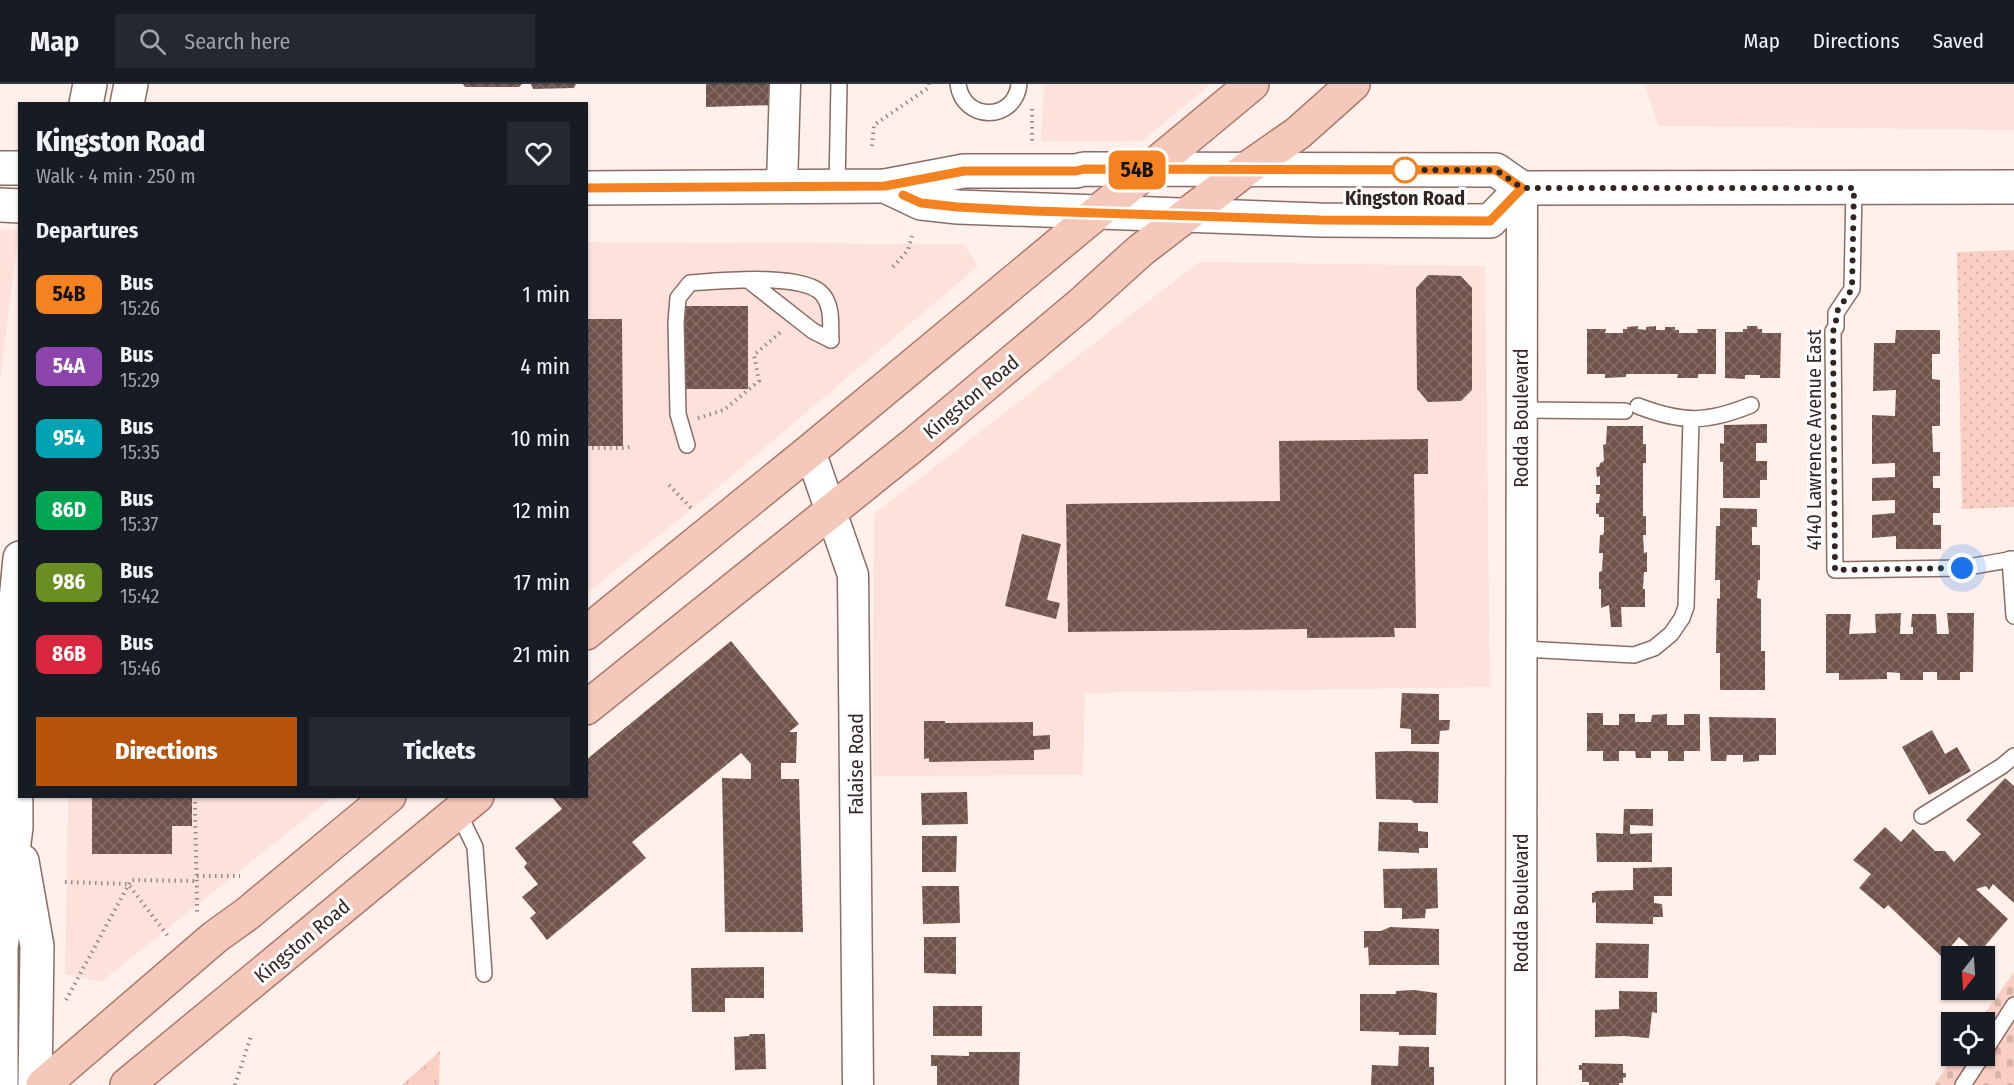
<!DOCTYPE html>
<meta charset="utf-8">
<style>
:root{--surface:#171b24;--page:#242831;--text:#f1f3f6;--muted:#9ea1a6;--line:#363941;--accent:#b45309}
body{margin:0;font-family:"Fira Sans Condensed",sans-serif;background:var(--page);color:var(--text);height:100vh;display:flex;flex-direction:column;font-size:22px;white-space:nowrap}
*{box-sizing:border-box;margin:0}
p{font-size:20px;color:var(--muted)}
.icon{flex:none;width:33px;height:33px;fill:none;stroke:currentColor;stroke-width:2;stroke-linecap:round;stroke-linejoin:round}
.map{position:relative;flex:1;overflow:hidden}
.panel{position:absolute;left:18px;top:18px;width:570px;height:696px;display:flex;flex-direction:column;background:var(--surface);border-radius:0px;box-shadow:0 2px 4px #0004}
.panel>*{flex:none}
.badge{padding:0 12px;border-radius:9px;font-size:21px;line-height:39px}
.needle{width:39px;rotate:197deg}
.buttons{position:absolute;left:1941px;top:862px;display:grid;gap:12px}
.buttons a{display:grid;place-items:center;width:54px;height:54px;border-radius:0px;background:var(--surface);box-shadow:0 2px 4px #0004;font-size:30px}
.you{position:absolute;width:30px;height:30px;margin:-15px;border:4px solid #fff;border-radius:50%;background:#1a73e8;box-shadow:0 0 0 9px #1a73e833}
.map>.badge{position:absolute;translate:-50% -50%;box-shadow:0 0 0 3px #fff}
h2{padding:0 18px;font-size:22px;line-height:54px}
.round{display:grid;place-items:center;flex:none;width:63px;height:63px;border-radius:0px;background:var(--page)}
.headline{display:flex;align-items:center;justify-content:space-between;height:102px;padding:0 18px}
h1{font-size:28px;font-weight:800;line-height:45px}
.action{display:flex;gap:12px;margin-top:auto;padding:12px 18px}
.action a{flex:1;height:69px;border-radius:0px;background:var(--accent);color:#fff;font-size:24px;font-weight:800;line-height:69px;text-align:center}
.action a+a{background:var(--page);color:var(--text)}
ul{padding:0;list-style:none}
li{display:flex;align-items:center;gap:18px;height:72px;padding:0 18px}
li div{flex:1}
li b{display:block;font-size:22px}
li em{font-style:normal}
li .badge{min-width:66px;font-weight:700;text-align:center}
header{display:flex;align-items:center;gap:36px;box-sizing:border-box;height:84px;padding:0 30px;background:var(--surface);border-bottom:2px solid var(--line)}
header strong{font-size:28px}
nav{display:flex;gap:33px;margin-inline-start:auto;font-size:21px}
.search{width:420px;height:54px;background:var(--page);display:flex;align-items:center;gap:15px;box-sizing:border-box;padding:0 21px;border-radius:0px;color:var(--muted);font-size:22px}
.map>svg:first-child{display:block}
.built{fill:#fce2da}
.grass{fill:url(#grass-tufts)}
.cemetery{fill:url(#cemetery-stones)}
.park{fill:url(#park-dots)}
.building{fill:url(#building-cross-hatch)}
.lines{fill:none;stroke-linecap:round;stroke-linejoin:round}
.lane-casing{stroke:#8b6c64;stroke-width:18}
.street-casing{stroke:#8b6c64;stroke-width:33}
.secondary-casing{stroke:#8b6c64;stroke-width:36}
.primary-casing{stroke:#ac796a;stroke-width:36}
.path{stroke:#968884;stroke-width:4;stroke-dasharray:1.5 4.5;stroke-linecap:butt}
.lane{stroke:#fff;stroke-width:15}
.street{stroke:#fff;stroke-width:30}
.secondary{stroke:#fff;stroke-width:33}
.primary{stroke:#f4c9bc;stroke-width:33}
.line-casing{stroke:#fff;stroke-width:14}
.line{stroke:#f58220;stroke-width:9}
.walk{stroke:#332622;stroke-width:6;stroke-dasharray:0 10.8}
.stop-dot{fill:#fff;stroke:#f58220;stroke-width:3}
.labels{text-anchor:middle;stroke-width:6;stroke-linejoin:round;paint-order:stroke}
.stop-label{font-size:20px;font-weight:bold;fill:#332622;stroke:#fff}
.street-label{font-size:20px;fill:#332622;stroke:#fff}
</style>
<header>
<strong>Map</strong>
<div class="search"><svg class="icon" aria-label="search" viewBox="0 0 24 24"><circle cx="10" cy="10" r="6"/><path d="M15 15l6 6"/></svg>Search here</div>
<nav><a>Map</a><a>Directions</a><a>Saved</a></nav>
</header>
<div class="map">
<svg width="2014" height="1001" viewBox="0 0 2014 1001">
<defs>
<pattern id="grass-tufts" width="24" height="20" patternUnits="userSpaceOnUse" patternTransform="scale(1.5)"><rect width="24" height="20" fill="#facfc3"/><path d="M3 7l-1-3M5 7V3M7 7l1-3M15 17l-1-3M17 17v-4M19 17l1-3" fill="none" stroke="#d7b2a7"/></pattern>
<pattern id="cemetery-stones" width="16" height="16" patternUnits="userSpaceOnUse" patternTransform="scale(1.5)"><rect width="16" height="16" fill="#facfc3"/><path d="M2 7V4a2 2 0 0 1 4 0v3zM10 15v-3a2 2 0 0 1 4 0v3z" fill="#d7b2a7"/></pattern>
<pattern id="park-dots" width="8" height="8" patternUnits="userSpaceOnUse" patternTransform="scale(1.5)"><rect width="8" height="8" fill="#facfc3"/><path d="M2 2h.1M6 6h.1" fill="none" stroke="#d7b2a7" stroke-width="1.8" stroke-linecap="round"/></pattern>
<pattern id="building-cross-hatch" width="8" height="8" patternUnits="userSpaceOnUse" patternTransform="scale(1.5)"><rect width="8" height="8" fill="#70534a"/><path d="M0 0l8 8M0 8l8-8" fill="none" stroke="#846e67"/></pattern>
</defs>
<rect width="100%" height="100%" fill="#fff0ec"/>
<g class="built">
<path d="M1044,0H1211L1142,57H1041Z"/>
<path d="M1644,0H2014V46L1659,42Z"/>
<path d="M19,145L0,300V146Z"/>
<path d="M587,158L963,160L978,182L709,411L587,509Z"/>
<path d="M1199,178L1485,182L1490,603L1085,609L1083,691L873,692L874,430Z"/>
<path d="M68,713H332L101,898L65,890Z"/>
</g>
<path class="grass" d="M440,967L439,1001H402Z"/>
<path class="cemetery" d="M2014,888V1001H1934L1955,972H1984V939H1978Z"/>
<path class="park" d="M2014,166V423L1962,425L1957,168Z"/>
<g class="building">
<path d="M463,0H522L519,3H465Z"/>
<path d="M531,0H576L574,4L533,5Z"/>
<path d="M706,0H774L775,21L706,23Z"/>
<path d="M1428,191L1461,192L1472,204V306L1461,317L1428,318L1417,305L1416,204Z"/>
<path d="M682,222H748V305H683Z"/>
<path d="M586,235H622L623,362H586Z"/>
<path d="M1638,242V245L1646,246V243L1656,242V246H1665V243H1675V246H1679V249H1698L1697,245H1716V290H1698V294H1677L1678,290H1626V293L1605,294V290H1587V245H1606L1605,249H1623V245H1627V243Z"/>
<path d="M1747,242H1757L1758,245H1762V249H1781L1780,294H1760V291H1745V295L1725,294V248H1743V245H1747Z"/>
<path d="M1896,246H1940V270H1932V295L1940,296V342H1932L1933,368H1940V392H1933V404H1940V429H1933V441H1941V465H1896V452L1872,454V431L1895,429V416L1872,417V394L1895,393V379L1872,380V331L1895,332L1896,306L1873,307L1874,259H1895Z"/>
<path d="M1767,340V359H1756V377H1767V396H1760V414H1723V378H1720V359L1724,360V341Z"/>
<path d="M1607,342H1643V360H1646V379H1643V432H1646V451H1643L1644,469L1647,468V488H1644L1643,505H1645V523H1621L1622,543H1611L1609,521L1601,524V505H1599V488L1602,487L1603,469H1599L1600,451H1603L1604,448V433H1599V430H1596V419H1599L1600,410H1596V401H1600V392L1597,393L1596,383H1599L1600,379L1603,378L1604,376L1603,361L1606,360Z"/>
<path d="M1428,355V390H1414L1416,544H1394L1395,553L1307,554V545L1068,548L1066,420L1280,417L1279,357Z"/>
<path d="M1720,424L1757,425V443H1752V461H1760V496H1758L1757,514L1761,515V567H1765V606H1720V569H1716L1717,514L1720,515V496H1715L1716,442H1720Z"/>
<path d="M1022,450L1061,460L1047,516L1060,519L1056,535L1005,522Z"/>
<path d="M1901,529L1900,550H1913V543H1911L1912,530H1936L1937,550H1949L1947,529H1974L1973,588H1960V596H1937V588H1923V596H1900V589L1887,588V595L1839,596V589H1826V530H1851L1849,550L1876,549L1875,530Z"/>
<path d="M731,557L799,640L789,648H797L796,679H781V695H799L803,848H725L722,694L751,695V680L741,669L632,758L646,774L547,856L530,834L536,829L522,813L538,800L524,783L527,779L515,764L562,725L551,712H586V676Z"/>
<path d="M1402,609L1439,610V636H1450L1449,646L1440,647L1439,660H1411V645L1400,644Z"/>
<path d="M1587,629H1603V641H1619V630H1635V638H1651L1652,631L1667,630V641H1684V630H1700V667H1684V677H1668V667H1651V674H1636L1635,667H1619V677H1603V667H1587Z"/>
<path d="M1709,633L1776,634V671H1759V677L1743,678V671H1727L1726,677H1711Z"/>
<path d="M924,637H945V639L1033,638V652L1050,651V665L1034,666V676L929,678V674L924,675Z"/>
<path d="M1932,646L1945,670L1957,663L1971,687L1929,711L1902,663Z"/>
<path d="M1407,667L1439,668L1438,719H1414L1411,716L1376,715L1375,668Z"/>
<path d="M2005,694L2014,702V819L1993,800L1989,806L1986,802L1976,805L2008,835L1978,870L1959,853L1942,873L1888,821L1884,825L1859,804L1871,790L1853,776L1885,743L1901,758L1913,745L1935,767H1945L1954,778L1981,750L1966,736Z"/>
<path d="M967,708L968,740L922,741L921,709Z"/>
<path d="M92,712H192V742H172V770H92Z"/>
<path d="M1624,725H1653V742L1630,741V750L1652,749V778H1597L1596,749L1623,750Z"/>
<path d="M1379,738L1418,739V747L1428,748V764H1419V769L1378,767Z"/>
<path d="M922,752H957L956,788H922Z"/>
<path d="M1672,783V812H1654V819L1662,820L1663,833H1653V840L1596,839V818L1592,819V809L1596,808L1595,807L1633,806V784Z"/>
<path d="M1437,784L1438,824L1426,825L1425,834L1402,835V824H1384L1383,785Z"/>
<path d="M922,802H959L960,839L923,840Z"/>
<path d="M1390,843L1439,845V881H1369L1368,863L1364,864V847H1381Z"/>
<path d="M924,853H956V890L924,889Z"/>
<path d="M1596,859L1649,860L1648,894H1595Z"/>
<path d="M764,883V914H725V928H692L691,884Z"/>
<path d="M1414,906L1437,909L1436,951H1399V948L1360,947V910H1396V907Z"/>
<path d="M1619,907L1657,908V929L1652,928L1649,954L1624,952L1595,953V926L1619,925Z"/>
<rect x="933" y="922" width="49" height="30"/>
<path d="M750,950H765L766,985L735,986L734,953L749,952Z"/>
<path d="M1399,962L1429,963V983H1434V1001H1371L1372,981L1398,982Z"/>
<path d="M969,968H1020L1019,1001H937V982H931V971L969,972Z"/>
<path d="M1582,979L1623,980V989H1626V993L1623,994V999H1619V1001H1589V998H1582V986H1579V981H1582Z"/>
</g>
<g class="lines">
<g class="lane-casing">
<g id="lane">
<path d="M958,0C963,38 1015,38 1019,0"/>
<path d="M837,102L839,0"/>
<path d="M1854,104L1852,205L1836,229V243L1833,247L1835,486L1962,484L2014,475"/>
<path d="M748,196L813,247L831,256"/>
<path d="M1638,322C1682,339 1707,339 1751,321"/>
<path d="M1521,326L1625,327"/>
<path d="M687,361L678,330L676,238L678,214L690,199C718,197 805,188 823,211C833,224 830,241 831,256"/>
<path d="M2010,475L2014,532"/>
<path d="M1522,565L1634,571L1654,564L1671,550L1682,534L1686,523L1691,336"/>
<path d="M458,728L475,763L484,890"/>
<path d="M1922,732L2002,682L2014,672"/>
<path d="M1984,968L2014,921"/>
<path d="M1963,1001L1982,972"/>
</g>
</g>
<g class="street-casing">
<g id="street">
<path d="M782,102L785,0"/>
<path d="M810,367L853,491L858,1001"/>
<path d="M1521,1001L1522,104"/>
</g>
</g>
<g class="secondary-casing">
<g id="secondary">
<path d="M86,20L90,0"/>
<path d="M127,20L131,0"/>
<path d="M0,84H20"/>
<path d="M885,102L921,119L958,123L1320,136L1490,137L1522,104"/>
<path d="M586,104L885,102L964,87H1076L1084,85L1496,86L1522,104L2014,103"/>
<path d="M0,121L20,122"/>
<path d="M22,777L37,862L35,1001"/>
<path d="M1,1001V864L16,743L15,569L16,516L20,474"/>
</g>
</g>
<g class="primary-casing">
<g id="primary">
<path d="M586,549L810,367L1252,0"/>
<path d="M586,624L912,362L1079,222L1141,166L1245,86L1298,49L1353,0"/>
<path d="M43,1001L215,853L247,830L389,712"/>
<path d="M127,1001L477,712"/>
</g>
</g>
<g class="path">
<path d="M1032,25V60"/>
<path d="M872,62L874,41L928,4L929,0"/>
<path d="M893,183L908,166L912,152"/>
<path d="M698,334L724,326L759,297L754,271L782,247"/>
<path d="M586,364H626L633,362"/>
<path d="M669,401L691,424"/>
<path d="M195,712C195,751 197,789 197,828"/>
<path d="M197,792H240"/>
<path d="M65,798L128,800L168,852"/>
<path d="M66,916L131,796L197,797"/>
<path d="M235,1001L251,952"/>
</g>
<use href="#lane" class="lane"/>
<use href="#street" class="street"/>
<use href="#secondary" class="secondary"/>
<use href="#primary" class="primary"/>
</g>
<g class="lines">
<g class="line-casing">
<path id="line" d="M586,104L885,102L964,87H1076L1084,85L1496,86L1522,104L1490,137L1320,136L1034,127L958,123L921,119L903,111"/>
</g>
<use href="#line" class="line"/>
<path class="walk" d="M1405,86H1404H1496L1522,104H1854L1852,205L1836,229V243L1833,247L1835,486L1962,484"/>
</g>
<circle class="stop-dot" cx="1405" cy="86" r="12"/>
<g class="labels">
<g class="stop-label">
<text x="1405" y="121">Kingston Road</text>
</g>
<g class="street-label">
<text transform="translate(971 313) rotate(-40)" y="7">Kingston Road</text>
<text transform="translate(1521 334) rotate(-90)" y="7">Rodda Boulevard</text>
<text transform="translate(1814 356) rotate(-90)" y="7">4140 Lawrence Avenue East</text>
<text transform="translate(856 680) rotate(-90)" y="7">Falaise Road</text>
<text transform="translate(1521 819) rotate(-90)" y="7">Rodda Boulevard</text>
<text transform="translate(302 857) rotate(-40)" y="7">Kingston Road</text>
</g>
</g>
</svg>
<div class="buttons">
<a><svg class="needle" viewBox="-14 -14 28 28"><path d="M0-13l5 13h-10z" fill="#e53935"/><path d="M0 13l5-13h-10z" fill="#9ea1a6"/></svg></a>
<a><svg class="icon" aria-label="locate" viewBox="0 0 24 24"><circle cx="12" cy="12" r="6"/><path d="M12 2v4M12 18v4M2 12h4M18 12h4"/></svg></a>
</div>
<div class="you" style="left:1962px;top:484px"></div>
<b class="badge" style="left:1137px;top:86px;background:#f58220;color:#111">54B</b>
<section class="panel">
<div class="headline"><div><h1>Kingston Road</h1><p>Walk · 4 min · 250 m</p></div><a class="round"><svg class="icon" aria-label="heart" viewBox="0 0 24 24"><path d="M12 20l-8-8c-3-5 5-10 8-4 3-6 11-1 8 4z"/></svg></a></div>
<h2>Departures</h2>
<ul>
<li><span class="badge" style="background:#f58220;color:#111">54B</span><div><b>Bus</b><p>15:26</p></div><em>1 min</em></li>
<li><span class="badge" style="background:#8e44ad;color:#fff">54A</span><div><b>Bus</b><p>15:29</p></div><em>4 min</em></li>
<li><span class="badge" style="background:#00a3b4;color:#fff">954</span><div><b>Bus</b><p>15:35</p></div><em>10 min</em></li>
<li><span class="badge" style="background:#00a651;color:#fff">86D</span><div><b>Bus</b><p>15:37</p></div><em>12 min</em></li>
<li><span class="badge" style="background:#6b8e23;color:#fff">986</span><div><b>Bus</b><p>15:42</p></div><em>17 min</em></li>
<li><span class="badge" style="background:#d7263d;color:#fff">86B</span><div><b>Bus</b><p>15:46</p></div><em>21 min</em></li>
</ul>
<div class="action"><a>Directions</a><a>Tickets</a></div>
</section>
</div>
